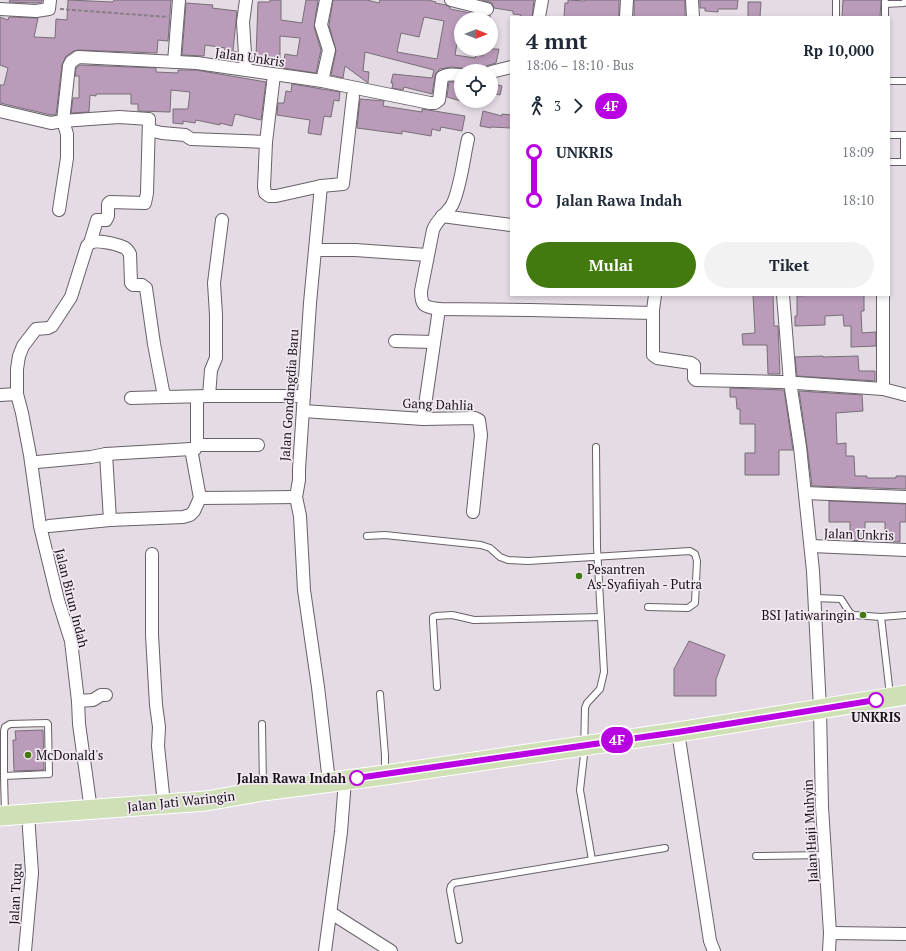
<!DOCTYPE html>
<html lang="id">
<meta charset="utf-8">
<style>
:root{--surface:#fff;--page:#f2f2f3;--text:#1f2937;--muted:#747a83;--accent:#437a0f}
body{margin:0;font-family:"PT Serif",serif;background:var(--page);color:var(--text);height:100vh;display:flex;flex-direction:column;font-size:15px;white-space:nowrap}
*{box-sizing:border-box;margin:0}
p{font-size:13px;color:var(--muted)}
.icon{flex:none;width:22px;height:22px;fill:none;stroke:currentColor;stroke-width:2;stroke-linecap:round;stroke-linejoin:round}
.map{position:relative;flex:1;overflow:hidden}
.drawer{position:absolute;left:510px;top:16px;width:380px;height:280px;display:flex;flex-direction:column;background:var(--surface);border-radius:0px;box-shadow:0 2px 6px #0003}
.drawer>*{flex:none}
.badge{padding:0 8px;border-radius:13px;font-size:14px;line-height:26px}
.needle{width:26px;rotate:90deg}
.controls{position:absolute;left:454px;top:12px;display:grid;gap:8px}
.controls a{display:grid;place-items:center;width:44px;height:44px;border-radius:50%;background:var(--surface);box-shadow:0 2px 6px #0003;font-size:20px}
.map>.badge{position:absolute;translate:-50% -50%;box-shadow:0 0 0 2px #fff}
.legs{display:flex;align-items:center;gap:6px;height:44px;padding:0 16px;font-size:13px}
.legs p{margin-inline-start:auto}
.head{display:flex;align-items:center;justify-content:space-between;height:68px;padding:0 16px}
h1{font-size:22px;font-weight:700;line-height:30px}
.button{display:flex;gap:8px;margin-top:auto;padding:8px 16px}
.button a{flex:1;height:46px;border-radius:24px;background:var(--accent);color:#fff;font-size:16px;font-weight:700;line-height:46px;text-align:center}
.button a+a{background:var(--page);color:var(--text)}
ul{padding:0 16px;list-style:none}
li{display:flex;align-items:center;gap:14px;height:48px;font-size:15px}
li i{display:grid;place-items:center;width:6px;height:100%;margin:0 5px;background:currentColor}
li i::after{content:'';width:10px;height:10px;margin:-5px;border:3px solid;border-radius:50%;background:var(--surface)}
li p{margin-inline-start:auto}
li:first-child i{background:linear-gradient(#0000 50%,currentColor 0)}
li:last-child i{background:linear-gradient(currentColor 50%,#0000 0)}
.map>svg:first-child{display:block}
.building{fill:#ba9bba;stroke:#776f77;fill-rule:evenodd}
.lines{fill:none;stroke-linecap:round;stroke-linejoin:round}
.lane-casing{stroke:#696169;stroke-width:8}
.street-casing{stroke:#696169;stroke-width:14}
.primary-casing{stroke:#fff;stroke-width:21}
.path{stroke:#878087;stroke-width:2;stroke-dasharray:4 2;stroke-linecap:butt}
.lane{stroke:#fff;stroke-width:6}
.street{stroke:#fff;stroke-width:12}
.primary{stroke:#cfdfb6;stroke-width:19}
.line-1-casing{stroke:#fff;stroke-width:9}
.line-1{stroke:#b900e2;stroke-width:6}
.poi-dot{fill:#437a0f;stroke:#f1e8f1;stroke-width:1.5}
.stop-1-dot{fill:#fff;stroke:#b900e2;stroke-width:2}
.labels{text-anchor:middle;stroke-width:3.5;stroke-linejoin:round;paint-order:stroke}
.street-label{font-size:13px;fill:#161216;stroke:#f1e8f1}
.poi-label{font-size:13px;fill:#161216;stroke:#f1e8f1;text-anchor:start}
.stop-label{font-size:13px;font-weight:bold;fill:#161216;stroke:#f1e8f1}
</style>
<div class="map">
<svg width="906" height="951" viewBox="0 0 906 951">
<rect width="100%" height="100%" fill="#e4dbe4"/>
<g class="building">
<path d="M10,0H42V2L36,3L9,2Z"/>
<path d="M68,0L113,2L114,0H171L168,41L158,40L157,53L78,50L74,51L66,56L62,65L56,115H51L0,103V85H4L8,68L0,65V17L8,20L9,17L38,18L34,37L55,38L56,19L67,20Z"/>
<path d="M270,0H281V20L302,23L306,0H318L314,27L321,50L316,73L283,68L285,54L297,56L300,38L280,36V60L264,59V57L256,56L258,2H270Z"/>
<path d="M333,0H367L379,3L380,0H428L436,2L435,3L446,5L450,7V9L485,16L490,15V19H461L455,55L475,58L476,55L483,56L484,49H499L496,63L486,66L484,70L471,68V71H467L462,68L451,67L440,69L436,73L435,76L432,94L404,87L403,90L392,88L393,83H391L393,74L432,78L434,70L365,52L363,71L369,72L368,83L345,66L343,78L331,75L336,51L329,25ZM424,17L444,21L437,59L397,52L401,33L419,37Z"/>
<path d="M482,0H534L532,17H520L521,15L513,14V11L494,8L492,3Z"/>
<path d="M568,0L585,1V0H619V17H564L565,3H568Z"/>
<rect x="634" y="0" width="51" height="17"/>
<path d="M700,0H738L737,9H718V12L705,11V8H700Z"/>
<path d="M843,0H881L880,17H842Z"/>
<path d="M748,2H761L760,17H748Z"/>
<path d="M186,3L213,5L212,8L237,11L233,51L237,52L238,61L223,59L225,48L205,45L204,56L182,55Z"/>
<path d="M80,65L156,68V72L178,73V70H196L266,82L261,120L235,114L232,126L220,123V125L196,120L195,123L183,121V124L173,123V109H188L190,92L171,90L170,112L138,111V104H131V94H96V96L90,95L89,112L71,113L73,98H79V76H75L76,68Z"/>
<path d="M449,82H461V101L447,97Z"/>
<path d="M491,83L502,86L500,95L491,93Z"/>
<path d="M292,84L340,92L339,101L334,100L331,117L324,116L321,135L308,133L310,120L277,115L278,103H284L286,91L291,92Z"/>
<path d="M360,99L384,101L383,106L422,112V109L465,116L462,131L441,127L440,131L432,129L431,136L402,131V134L357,128Z"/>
<path d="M483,111L502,116V114L511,115V128L491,127V128L480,126Z"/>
<path d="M753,295H773L774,326H778L780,374H768L767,345H743L742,334L755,333Z"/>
<path d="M817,295H864V311H861L862,333L876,332V346L851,347V326H844L843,315L825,316V325L795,326V316H797V296Z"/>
<path d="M823,356V357L858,356L859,371H875V381L797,376L795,357Z"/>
<path d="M730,388L784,390L793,450H779V475H745V453H755V424H740V409H737L736,397H730Z"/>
<path d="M799,391L862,395L863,411L836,413L837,444L846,443V456H854L855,476H867V478H896V476H906V489L812,486L807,446Z"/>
<path d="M829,501L906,504V522H900V542H885V522H865V541L850,540V522H829Z"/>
<path d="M689,641L725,655L716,679V696H674V669Z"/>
<path d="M43,730L44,770L14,771L13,740H16L15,731Z"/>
</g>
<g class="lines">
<g class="lane-casing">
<g id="lane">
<path d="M885,4L904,3L906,0"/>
<path d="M836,17V0"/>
<path d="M885,17V2"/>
<path d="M889,81H906"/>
<path d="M889,135H906"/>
<path d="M904,135V162"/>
<path d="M889,162H906"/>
<path d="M367,536L385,535L481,545L490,548L500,557L508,560L528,561L690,551L695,554L697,561L695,603L688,608L648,607"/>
<path d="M815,598L841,599L850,613L854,615L881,617L906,615"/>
<path d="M881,617L890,695"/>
<path d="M437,687L433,621V617L436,616L452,615L474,620L601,617"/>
<path d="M380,694L385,755V773"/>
<path d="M262,724L263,789"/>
<path d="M4,776L49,774L48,724L47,723L10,724L5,727L4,731V776L5,814"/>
<path d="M756,856L825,855"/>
<path d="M592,860L580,790L584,755L585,708L587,703L600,689L604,672L597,547L596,447"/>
<path d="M459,940L450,890L451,886L454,883L665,848"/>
</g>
</g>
<g class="street-casing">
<g id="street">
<path d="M246,0L243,22L246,70"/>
<path d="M451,0L487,9"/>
<path d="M692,0L693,17"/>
<path d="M0,9L36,11L49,9L50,0"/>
<path d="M539,17L542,0"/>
<path d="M626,17L627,0"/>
<path d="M174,62L179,0"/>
<path d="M491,72L511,67"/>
<path d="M274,75L266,142L264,187L265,193L269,196H276L321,186L343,184L353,96"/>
<path d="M322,81L329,50L321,25L326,0"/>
<path d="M0,111L51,123L63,121L90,119L119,117L149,119L147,193L145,203L110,202L108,204V216L106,220H97L90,243L87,246L71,297L52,326L48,328L36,329L23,346L19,356L17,369V394L22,413L30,455L40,526L58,600L71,641L78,701L79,724L91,810"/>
<path d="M149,130L162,133L185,135L191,139L266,142"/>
<path d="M468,139C464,156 460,191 452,205C446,215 437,219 433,230L421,291C421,306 424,307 439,309L530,310L653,313"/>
<path d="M321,186L310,303L299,469V480L296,497L300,516L304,590L318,687L329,782"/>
<path d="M59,210L67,158V134L63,121L69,66L71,62L78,57L197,63L322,81L430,103H435L439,100L442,77C447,73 455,75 461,75"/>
<path d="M442,216L511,225"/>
<path d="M90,243C96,239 116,244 123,247C127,248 128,251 130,254L131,283L133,285H142L146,288L154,344L163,391L166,397L209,396H304"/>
<path d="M315,250H355L427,255"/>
<path d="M655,295L653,310V355L657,358L691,363L694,365V378L696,380L782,382L883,389L906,395"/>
<path d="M783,295L790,382L800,447L813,571L820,709L822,807L830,933L829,951"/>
<path d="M395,341L434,342"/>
<path d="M883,389V295"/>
<path d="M0,395L17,394"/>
<path d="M209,396L211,370L216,358V315L214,283L222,220"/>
<path d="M131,398L166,397"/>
<path d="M303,411L423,419L475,418L479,420L481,435L473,512"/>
<path d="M423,419L439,309"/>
<path d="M197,445H258"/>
<path d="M106,454L110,520"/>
<path d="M37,462L91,457L106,454L191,449"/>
<path d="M805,493L906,497"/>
<path d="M200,498L296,497"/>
<path d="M49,526L110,520L183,517L190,515L194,511L200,498L191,449H195L197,445V397"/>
<path d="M811,546L906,550"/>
<path d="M152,554V635L156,705L159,727L158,746L164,804"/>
<path d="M78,701L93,700L101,695H106"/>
<path d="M678,732L710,941L714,951"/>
<path d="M331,913L391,951"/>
<path d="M830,933L906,934"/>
<path d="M25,951L32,873L28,814"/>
<path d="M325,951L341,832L345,780"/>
</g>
</g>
<g class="primary-casing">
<path id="primary" d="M0,816L206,801L263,791L385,775L678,732L906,695"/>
</g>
<path class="path" d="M60,9L168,17"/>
<use href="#lane" class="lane"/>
<use href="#street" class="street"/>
<use href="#primary" class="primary"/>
</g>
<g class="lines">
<g class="line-1-casing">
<path id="line-1" d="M357,778L678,732L876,700"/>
</g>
<use href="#line-1" class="line-1"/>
</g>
<g class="poi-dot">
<circle cx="579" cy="576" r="4"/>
<circle cx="863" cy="615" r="4"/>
<circle cx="28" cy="755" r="4"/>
</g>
<g class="stop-1-dot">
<circle cx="876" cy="700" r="7"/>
<circle cx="357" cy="778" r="7"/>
</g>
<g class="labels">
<g class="street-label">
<text transform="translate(250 57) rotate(8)" y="5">Jalan Unkris</text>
<text transform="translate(289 395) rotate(-86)" y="5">Jalan Gondangdia Baru</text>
<text transform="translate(438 404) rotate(2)" y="5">Gang Dahlia</text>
<text transform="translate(859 534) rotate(2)" y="5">Jalan Unkris</text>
<text transform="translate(72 598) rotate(76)" y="5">Jalan Birun Indah</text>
<text transform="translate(181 801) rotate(-6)" y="5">Jalan Jati Waringin</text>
<text transform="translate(810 831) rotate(-93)" y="5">Jalan Haji Muhyin</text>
<text transform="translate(15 894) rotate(-87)" y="5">Jalan Tugu</text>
</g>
<g class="poi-label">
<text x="587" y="574">Pesantren<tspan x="587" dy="15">As-Syafiiyah - Putra</tspan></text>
<text x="855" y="620" text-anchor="end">BSI Jatiwaringin</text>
<text x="36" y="760">McDonald's</text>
</g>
<g class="stop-label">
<text x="876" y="722">UNKRIS</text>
<text x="346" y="783" text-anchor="end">Jalan Rawa Indah</text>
</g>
</g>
</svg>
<div class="controls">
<a><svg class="needle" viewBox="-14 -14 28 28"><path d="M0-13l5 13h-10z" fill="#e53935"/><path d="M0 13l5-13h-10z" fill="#747a83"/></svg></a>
<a><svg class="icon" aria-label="locate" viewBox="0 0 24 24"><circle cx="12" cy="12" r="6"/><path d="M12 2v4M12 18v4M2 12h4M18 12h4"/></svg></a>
</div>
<b class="badge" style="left:617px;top:740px;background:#b900e2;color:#fff">4F</b>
<section class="drawer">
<div class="head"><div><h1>4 mnt</h1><p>18:06 – 18:10 · Bus</p></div><b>Rp 10,000</b></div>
<div class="legs"><svg class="icon" aria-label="walk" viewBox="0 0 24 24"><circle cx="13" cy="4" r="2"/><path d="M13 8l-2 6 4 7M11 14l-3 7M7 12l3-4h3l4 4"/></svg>3<svg class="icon" aria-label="forward" viewBox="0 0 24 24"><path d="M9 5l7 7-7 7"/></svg><b class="badge" style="background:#b900e2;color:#fff">4F</b></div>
<ul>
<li><i style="color:#b900e2"></i><b>UNKRIS</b><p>18:09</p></li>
<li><i style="color:#b900e2"></i><b>Jalan Rawa Indah</b><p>18:10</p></li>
</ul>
<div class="button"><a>Mulai</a><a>Tiket</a></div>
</section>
</div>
